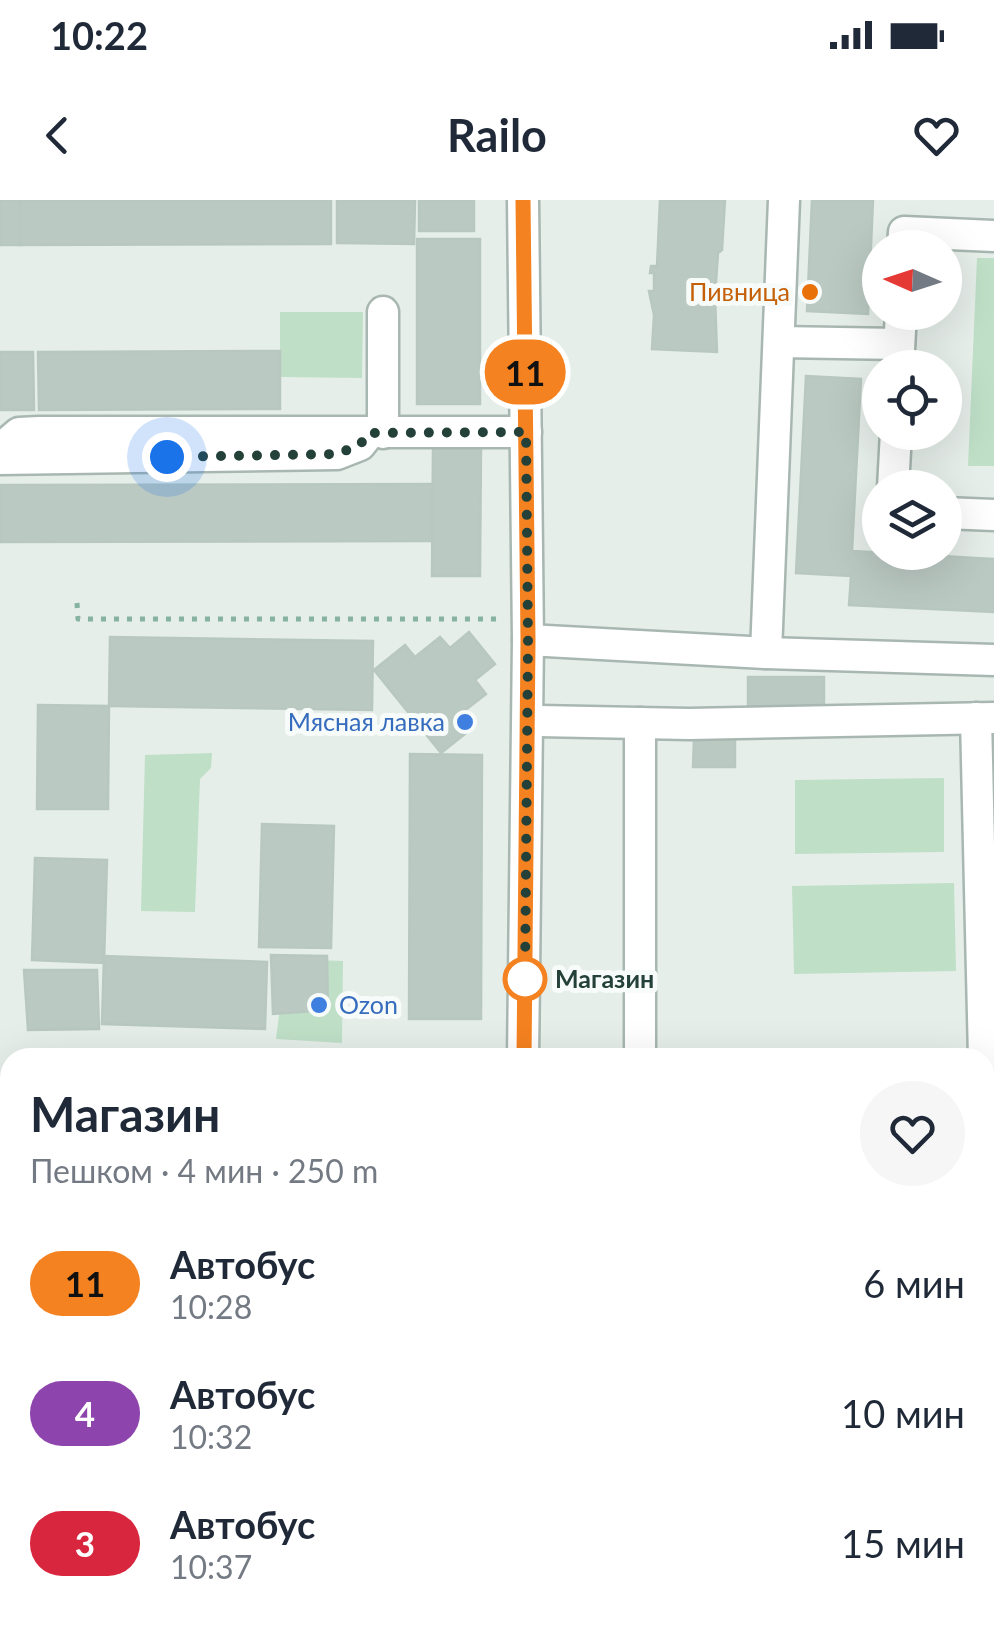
<!DOCTYPE html>
<html lang="ru">
<meta charset="utf-8">
<style>
:root{--surface:#fff;--page:#f6f6f7;--text:#1f2937;--muted:#747a83}
body{margin:0;font-family:Lato,sans-serif;background:var(--page);color:var(--text);height:100vh;display:flex;flex-direction:column;font-size:38px;white-space:nowrap}
*{box-sizing:border-box;margin:0}
p{font-size:32px;color:var(--muted)}
.icon{flex:none;width:55px;height:55px;fill:none;stroke:currentColor;stroke-width:2;stroke-linecap:round;stroke-linejoin:round}
.map{position:relative;flex:1;overflow:hidden}
.drawer{position:absolute;left:0px;top:848px;width:995px;height:582px;display:flex;flex-direction:column;background:var(--surface);border-radius:30px 30px 0 0;box-shadow:0 10px 40px #0002}
.drawer>*{flex:none}
.badge{padding:0 20px;border-radius:32px;font-size:35px;line-height:65px}
.needle{width:65px;rotate:273deg}
.controls{position:absolute;left:862px;top:30px;display:grid;gap:20px}
.controls a{display:grid;place-items:center;width:100px;height:100px;border-radius:50%;background:var(--surface);box-shadow:0 10px 40px #0002;font-size:50px}
.you{position:absolute;width:50px;height:50px;margin:-25px;border:8px solid #fff;border-radius:50%;background:#1a73e8;box-shadow:0 0 0 15px #1a73e833}
.map>.badge{position:absolute;translate:-50% -50%;box-shadow:0 0 0 5px #fff}
.round{display:grid;place-items:center;flex:none;width:105px;height:105px;border-radius:52px;background:var(--page)}
.headline{display:flex;align-items:center;justify-content:space-between;height:170px;padding:0 30px}
h1{font-size:48px;font-weight:700;line-height:75px}
ul{padding:0;list-style:none}
li{display:flex;align-items:center;gap:30px;height:130px;padding:0 30px}
li div{flex:1}
li b{display:block;font-size:38px}
li em{font-style:normal}
li .badge{min-width:110px;font-weight:700;text-align:center}
.status{display:flex;justify-content:space-between;align-items:center;height:70px;padding:0 50px;background:var(--surface);direction:ltr}
.status svg{height:28px;fill:currentColor}
header{display:flex;justify-content:space-between;align-items:center;height:130px;padding:0 30px;background:var(--surface);font-size:45px;font-weight:700}
.map>svg:first-child{display:block}
.green{fill:#bfdfc7}
.building{fill:#bbc9c3;stroke:#b8c8c1;stroke-width:2.5}
.lines{fill:none;stroke-linecap:round;stroke-linejoin:round}
.minor-casing{stroke:#a8b7b1;stroke-width:35}
.path{stroke:#86b2a3;stroke-width:5;stroke-dasharray:5 8;stroke-linecap:butt}
.minor{stroke:#fff;stroke-width:30}
.line-casing{stroke:#fff;stroke-width:22}
.line{stroke:#f58220;stroke-width:15}
.walk{stroke:#244139;stroke-width:10;stroke-dasharray:0 18}
.food-dot{fill:#e8710a;stroke:#f7fbf9;stroke-width:4}
.shop-dot{fill:#3f7fe0;stroke:#f7fbf9;stroke-width:4}
.stop-dot{fill:#fff;stroke:#f58220;stroke-width:5}
.labels{text-anchor:middle;stroke-width:10;stroke-linejoin:round;paint-order:stroke}
.food-label{font-size:25px;fill:#c56008;stroke:#f7fbf9;text-anchor:end}
.shop-label{font-size:25px;fill:#366cbe;stroke:#f7fbf9;text-anchor:end}
.stop-label{font-size:25px;font-weight:bold;fill:#244139;stroke:#f7fbf9;text-anchor:start}
</style>
<div class="status"><b>10:22</b><svg viewBox="0 0 49 12"><path d="M0 12V9h3v3zM5 12V6h3v6zM10 12V3h3v9zM15 12V0h3v12zM26 1h20v11H26zM47 4h2v5h-2z"/></svg></div>
<header><svg class="icon" aria-label="back" viewBox="0 0 24 24"><path d="M15 5l-7 7 7 7"/></svg>Railo<svg class="icon" aria-label="heart" viewBox="0 0 24 24"><path d="M12 20l-8-8c-3-5 5-10 8-4 3-6 11-1 8 4z"/></svg></header>
<div class="map">
<svg width="994" height="1428" viewBox="0 0 994 1428">
<rect width="100%" height="100%" fill="#e6eeea"/>
<g class="green">
<path d="M977,58H994V266H968Z"/>
<path d="M280,112H363L362,178L280,177Z"/>
<path d="M212,553L211,568L200,579L195,712L141,711L145,555Z"/>
<path d="M944,578V652L795,654V580Z"/>
<path d="M954,683L956,771L794,774L792,686Z"/>
<path d="M286,759L343,761L342,843L276,839Z"/>
</g>
<g class="building">
<rect x="0" y="0" width="20" height="45"/>
<path d="M20,0H331V44L20,45Z"/>
<path d="M337,0H415L414,44L337,43Z"/>
<rect x="419" y="0" width="55" height="31"/>
<path d="M660,0H725L722,50L718,53L715,97L717,152L652,149L654,115L649,91H654V73H650L651,66H657Z"/>
<path d="M812,0H873L868,114L807,111Z"/>
<rect x="417" y="39" width="63" height="165"/>
<path d="M280,151V209L39,210L38,152Z"/>
<path d="M0,152H33L34,210H0Z"/>
<path d="M806,176L861,179L852,351L994,359V412L849,405L851,376L796,373Z"/>
<path d="M433,247H481L480,376H432Z"/>
<path d="M432,284V341L0,342V285Z"/>
<path d="M469,432L495,464L475,480L486,494L459,515L471,529L441,553L374,470L405,445L415,457L440,437L450,448Z"/>
<path d="M110,437L373,441L372,510L109,506Z"/>
<path d="M748,477H824V509L748,508Z"/>
<path d="M38,505L109,506L108,609H37Z"/>
<path d="M694,539H735V567H693Z"/>
<path d="M410,554L482,555L481,819H409Z"/>
<path d="M262,624L334,626L331,748L259,747Z"/>
<path d="M35,658L107,660L104,763L32,760Z"/>
<path d="M271,755L327,756L328,810L273,814Z"/>
<path d="M104,756L267,762L265,829L102,824Z"/>
<path d="M24,770H97L99,829L28,830Z"/>
<rect x="0" y="939" width="10" height="66"/>
<rect x="0" y="1104" width="10" height="69"/>
<path d="M0,1301H10V1376L0,1375Z"/>
<path d="M267,1420V1428H150V1421Z"/>
<rect x="415" y="1420" width="66" height="8"/>
<rect x="751" y="1420" width="69" height="8"/>
<path d="M891,1420H961L962,1428H891Z"/>
</g>
<g class="lines">
<g class="minor-casing">
<g id="minor">
<path d="M523,0L528,440L523,858"/>
<path d="M903,48L904,32L994,36"/>
<path d="M779,142L899,144"/>
<path d="M898,168L901,112"/>
<path d="M383,233V112"/>
<path d="M0,249L19,233L39,232H526"/>
<path d="M0,259L337,254L360,245L367,236"/>
<path d="M893,288L896,232"/>
<path d="M945,313L994,315"/>
<path d="M528,440L766,453L994,460"/>
<path d="M766,453L784,0"/>
<path d="M976,518L984,858"/>
<path d="M539,521L689,524L994,518"/>
<path d="M640,523V858"/>
<path d="M985,928L994,1394"/>
<path d="M531,1420V1428"/>
<path d="M640,1420V1428"/>
<path d="M710,1420V1428"/>
<path d="M851,1420V1428"/>
</g>
</g>
<path class="path" d="M77,403L78,419H504"/>
<use href="#minor" class="minor"/>
</g>
<g class="lines">
<g class="line-casing">
<path id="line" d="M523,0L528,440L524,858"/>
</g>
<use href="#line" class="line"/>
<path class="walk" d="M167,257L337,254L360,245L368,233L526,232L528,440L525,779"/>
</g>
<circle class="food-dot" cx="810" cy="92" r="10"/>
<g class="shop-dot">
<circle cx="465" cy="522" r="10"/>
<circle cx="319" cy="805" r="10"/>
</g>
<circle class="stop-dot" cx="525" cy="779" r="20"/>
<g class="labels">
<g class="food-label">
<text x="790" y="101">Пивница</text>
</g>
<g class="shop-label">
<text x="445" y="531">Мясная лавка</text>
<text x="339" y="814" text-anchor="start">Ozon</text>
</g>
<g class="stop-label">
<text x="555" y="788">Магазин</text>
</g>
</g>
</svg>
<div class="controls">
<a><svg class="needle" viewBox="-14 -14 28 28"><path d="M0-13l5 13h-10z" fill="#e53935"/><path d="M0 13l5-13h-10z" fill="#747a83"/></svg></a>
<a><svg class="icon" aria-label="locate" viewBox="0 0 24 24"><circle cx="12" cy="12" r="6"/><path d="M12 2v4M12 18v4M2 12h4M18 12h4"/></svg></a>
<a><svg class="icon" aria-label="layers" viewBox="0 0 24 24"><path d="M12 4l9 5-9 5-9-5zM3 14l9 5 9-5"/></svg></a>
</div>
<div class="you" style="left:167px;top:257px"></div>
<b class="badge" style="left:525px;top:172px;background:#f58220;color:#111">11</b>
<section class="drawer">
<div class="headline"><div><h1>Магазин</h1><p>Пешком · 4 мин · 250 m</p></div><a class="round"><svg class="icon" aria-label="heart" viewBox="0 0 24 24"><path d="M12 20l-8-8c-3-5 5-10 8-4 3-6 11-1 8 4z"/></svg></a></div>
<ul>
<li><span class="badge" style="background:#f58220;color:#111">11</span><div><b>Автобус</b><p>10:28</p></div><em>6 мин</em></li>
<li><span class="badge" style="background:#8e44ad;color:#fff">4</span><div><b>Автобус</b><p>10:32</p></div><em>10 мин</em></li>
<li><span class="badge" style="background:#d7263d;color:#fff">3</span><div><b>Автобус</b><p>10:37</p></div><em>15 мин</em></li>
</ul>
</section>
</div>
